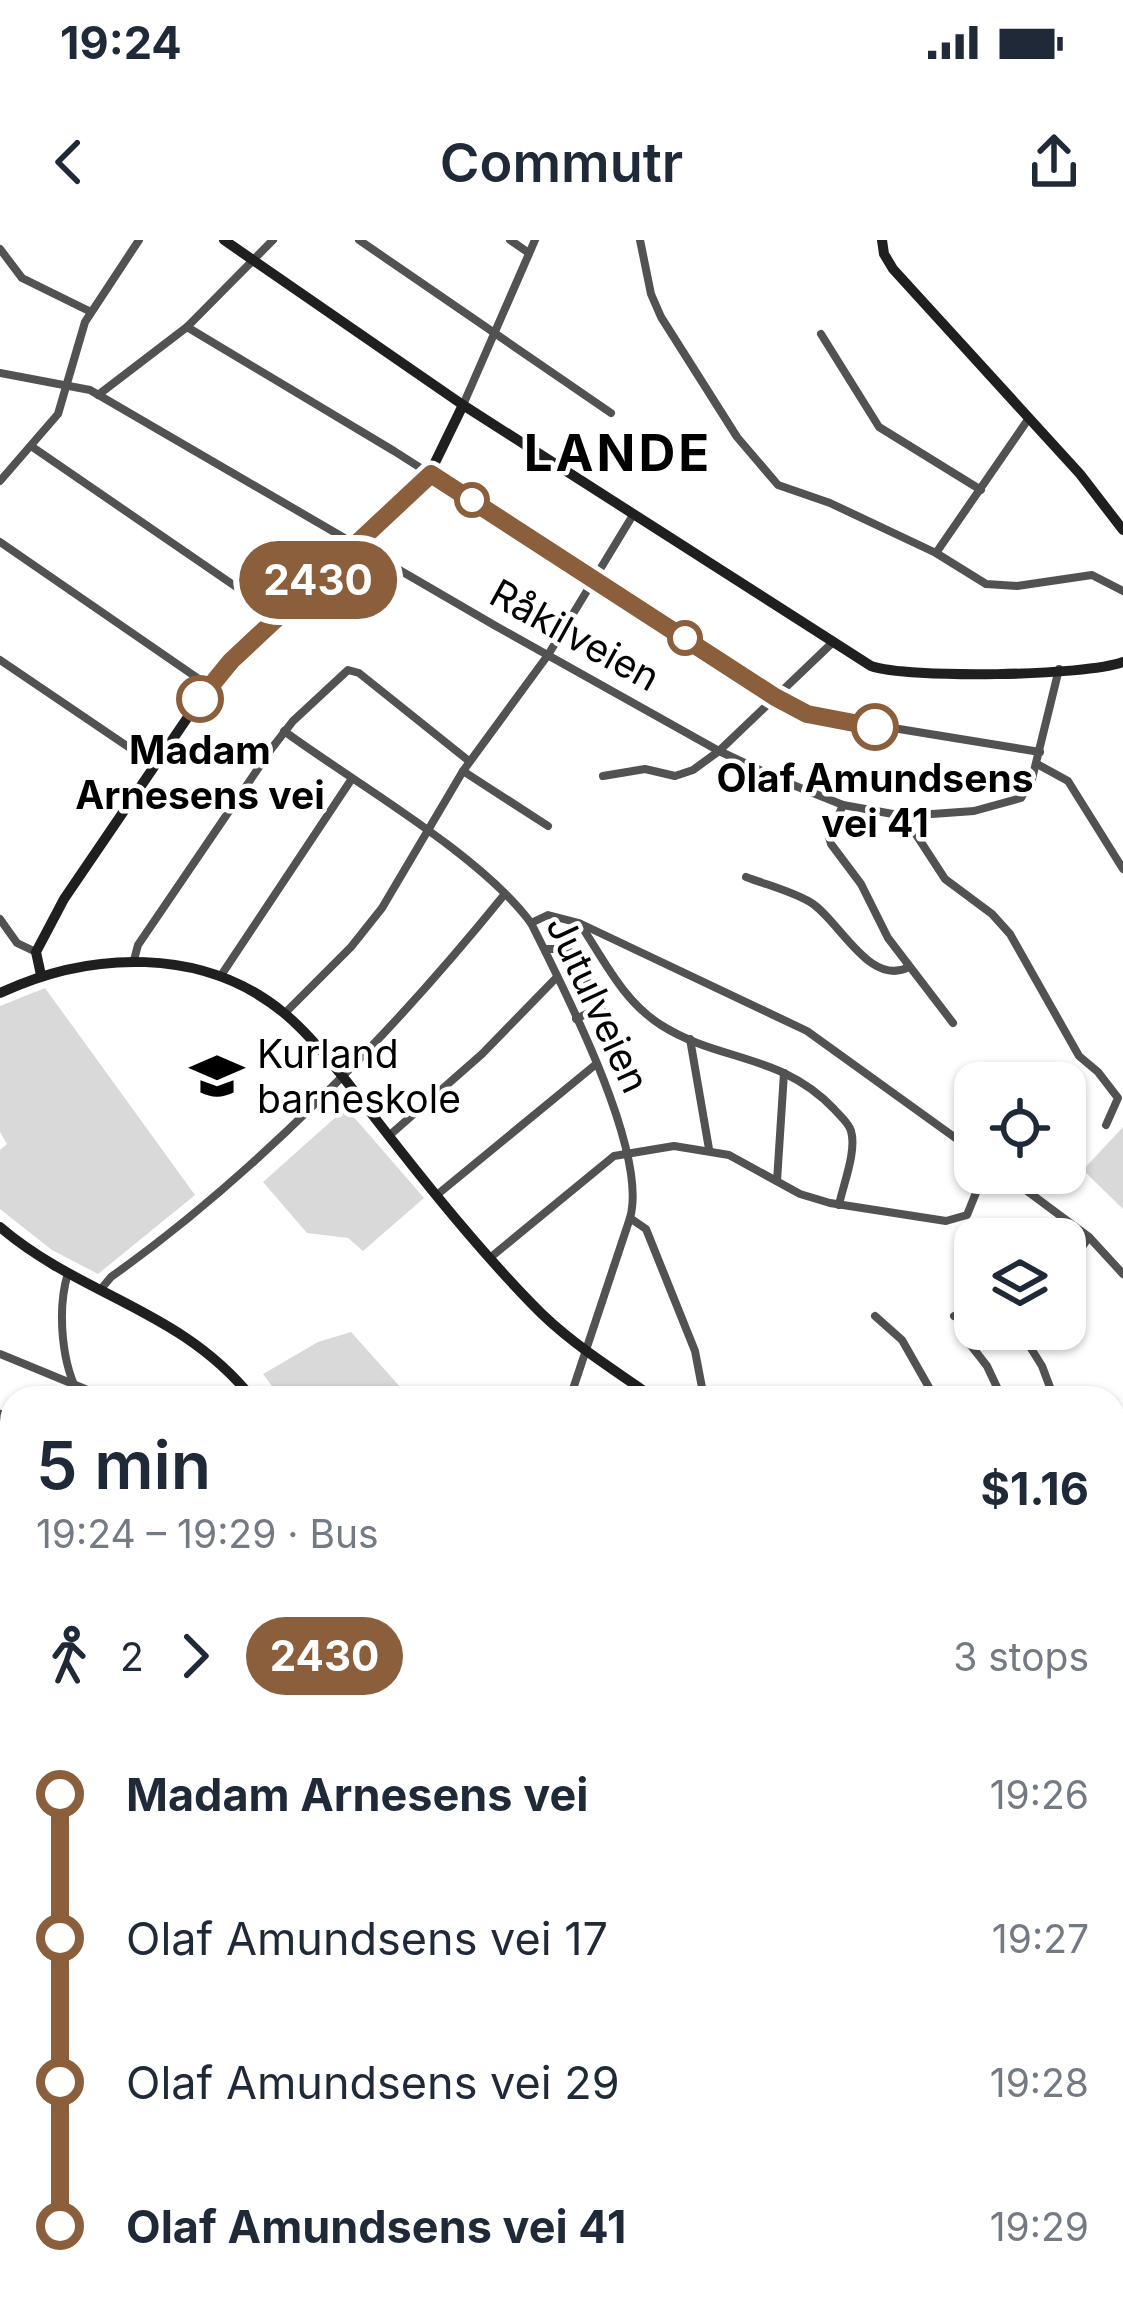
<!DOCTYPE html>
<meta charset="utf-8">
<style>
:root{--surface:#fff;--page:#f6f6f7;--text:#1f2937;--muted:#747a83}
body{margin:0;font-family:Inter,sans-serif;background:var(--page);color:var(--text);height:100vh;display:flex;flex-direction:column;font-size:45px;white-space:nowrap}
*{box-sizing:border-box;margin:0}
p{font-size:39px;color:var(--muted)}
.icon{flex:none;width:66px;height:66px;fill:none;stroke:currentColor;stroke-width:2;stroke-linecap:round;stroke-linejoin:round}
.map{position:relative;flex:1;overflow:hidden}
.drawer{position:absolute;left:0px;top:1146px;width:1125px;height:936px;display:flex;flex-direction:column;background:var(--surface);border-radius:36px 36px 0 0;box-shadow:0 3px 9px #0004}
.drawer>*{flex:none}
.badge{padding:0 24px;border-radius:39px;font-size:42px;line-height:78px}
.fabs{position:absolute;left:954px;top:822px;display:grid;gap:24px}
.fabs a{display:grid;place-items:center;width:132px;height:132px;border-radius:24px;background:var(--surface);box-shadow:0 3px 9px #0004;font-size:60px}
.map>.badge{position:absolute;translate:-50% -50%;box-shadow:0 0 0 6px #fff}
.legs{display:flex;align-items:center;gap:18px;height:132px;padding:0 36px;font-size:39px}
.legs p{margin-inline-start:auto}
.overview{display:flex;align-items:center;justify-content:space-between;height:204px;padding:0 36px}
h1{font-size:66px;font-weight:600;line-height:90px}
ul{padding:0 36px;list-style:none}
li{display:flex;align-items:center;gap:42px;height:144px;font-size:45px}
li i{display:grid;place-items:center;width:18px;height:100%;margin:0 15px;background:currentColor}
li i::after{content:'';width:30px;height:30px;margin:-15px;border:9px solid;border-radius:50%;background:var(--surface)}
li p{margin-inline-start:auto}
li:first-child i{background:linear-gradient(#0000 50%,currentColor 0)}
li:last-child i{background:linear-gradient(currentColor 50%,#0000 0)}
.status{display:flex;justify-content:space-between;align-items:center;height:84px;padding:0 60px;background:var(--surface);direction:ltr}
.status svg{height:33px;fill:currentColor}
header{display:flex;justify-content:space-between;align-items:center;height:156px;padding:0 36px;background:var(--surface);font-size:54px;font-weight:600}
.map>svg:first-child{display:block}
.green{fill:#d9d9d9}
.water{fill:#a0a0a0}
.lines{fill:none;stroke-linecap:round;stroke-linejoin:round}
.street{stroke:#525252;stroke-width:8}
.secondary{stroke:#1f1f1f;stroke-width:10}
.line-1-casing{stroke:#fff;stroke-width:27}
.line-1{stroke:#8b5e3c;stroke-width:18}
.stop-1-dot{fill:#fff;stroke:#8b5e3c;stroke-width:6}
.labels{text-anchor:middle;stroke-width:9;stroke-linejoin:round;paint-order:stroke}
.street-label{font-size:39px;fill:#000;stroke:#fff}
.stop-label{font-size:39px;font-weight:bold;fill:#000;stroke:#fff}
.poi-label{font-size:39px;fill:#000;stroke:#fff;text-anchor:start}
.district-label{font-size:51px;font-weight:bold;letter-spacing:3px;fill:#000;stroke:#fff}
</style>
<div class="status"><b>19:24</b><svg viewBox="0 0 49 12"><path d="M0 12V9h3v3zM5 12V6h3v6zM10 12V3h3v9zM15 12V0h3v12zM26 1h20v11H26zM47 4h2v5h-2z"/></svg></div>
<header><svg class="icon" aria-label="back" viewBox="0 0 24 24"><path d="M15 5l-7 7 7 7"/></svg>Commutr<svg class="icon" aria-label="share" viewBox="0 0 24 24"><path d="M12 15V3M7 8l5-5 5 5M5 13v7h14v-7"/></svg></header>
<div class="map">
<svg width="1123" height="2082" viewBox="0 0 1123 2082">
<rect width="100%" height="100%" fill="#fff"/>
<g class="green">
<path d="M45,748L195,955L98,1034L52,1010L0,969V910L7,904L0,892V766Z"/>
<path d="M346,868L424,958L363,1011L348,998L307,993L263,942Z"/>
<path d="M1123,887V969L1083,930Z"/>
<path d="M351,1092L410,1158H281L263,1134L318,1102Z"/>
<path d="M1123,1463V2082H1071L1060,2070H1113V1467Z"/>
<path d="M0,1537L12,1549V1656L0,1649Z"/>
<path d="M439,2070H700L717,2082H437Z"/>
</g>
<path class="water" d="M0,1670L12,1684V2070L436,2072L427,2082H0Z"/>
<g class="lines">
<g class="street">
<path d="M359,0L611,173"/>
<path d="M510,0L529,13"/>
<path d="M640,0L651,54L661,77L737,197L778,245L830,263L936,313L986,344L1017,346L1092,335L1123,351"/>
<path d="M0,9L22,38L91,72"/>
<path d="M187,87L394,211L807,474L1040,512"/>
<path d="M821,94L879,187L981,250"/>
<path d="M0,133L90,150L494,385L719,511L788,543L843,565L904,576L974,571L1021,558L1032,539L1059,429"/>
<path d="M98,155L187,87L273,0"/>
<path d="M463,165L535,0"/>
<path d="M31,206L280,377"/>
<path d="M0,241L58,174L85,82L139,0"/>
<path d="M0,302L209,446"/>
<path d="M936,313L1029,178"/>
<path d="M0,420L155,525"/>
<path d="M284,491C356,544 480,614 531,683C563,747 649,912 630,978L570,1158"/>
<path d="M1037,524L1068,541L1123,629"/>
<path d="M463,531L548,586"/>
<path d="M603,536L645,529L675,536L693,530L719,511L831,404"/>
<path d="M843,565L829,597L831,604L861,644L888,698L953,783"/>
<path d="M904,576L945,639L992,674L1010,694L1079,816L1098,832L1118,858L1106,885"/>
<path d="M746,637C767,645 791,651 810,662C839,679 869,748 909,727"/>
<path d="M0,679L17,703L36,712"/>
<path d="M531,683L548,675L579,683L807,791L975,912"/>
<path d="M580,684C604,720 623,761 661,785C719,822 781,813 834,869C840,876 849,883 851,891C857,911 843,945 839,965"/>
<path d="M545,709H565L573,714L608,782"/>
<path d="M134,720L138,705L272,508L293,481L348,430L359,433L469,521"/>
<path d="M220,737L351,540"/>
<path d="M284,774L351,707L382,668L463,531L548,415L633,275"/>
<path d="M576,779L600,767"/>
<path d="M690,799L709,909"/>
<path d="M391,894L482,814L557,737"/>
<path d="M1003,933L1089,997L1123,1034"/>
<path d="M777,941L784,833"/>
<path d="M438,954L595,825"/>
<path d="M630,978L646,989L695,1111L704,1158"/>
<path d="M491,1017L614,916L674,906L729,915L800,954L830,963L946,981L967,975L984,933"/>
<path d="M1065,1031L1089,997"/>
<path d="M68,1033C57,1069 61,1126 81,1158"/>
<path d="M101,1049L111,1037C255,935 393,792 504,655"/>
<path d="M875,1076L902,1100L935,1158"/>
<path d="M954,1076L975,1066"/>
<path d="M1019,1089L1042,1126L1054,1158"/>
<path d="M969,1103L987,1126L1002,1158"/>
<path d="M0,1114L107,1158"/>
<path d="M0,1174L12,1191"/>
<path d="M1113,1274L1123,1273"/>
<path d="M1113,1319L1123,1324"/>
<path d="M0,1463L12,1476"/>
<path d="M774,2070L783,2082"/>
<path d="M856,2070L857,2082"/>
<path d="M997,2070L1013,2082"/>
</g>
<g class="secondary">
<path d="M224,0L463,165L871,426C907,439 1087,436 1123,422"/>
<path d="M882,0L884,14L893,29L1080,234L1123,290"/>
<path d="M41,735L36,712L64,659L209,446L231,421L427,239L463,165"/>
<path d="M0,753C90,711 203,706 284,773C309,794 331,822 351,847C407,920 468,998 532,1064C568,1102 612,1128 654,1158"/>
<path d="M0,987C82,1057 181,1069 252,1158"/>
<path d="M1113,1402L1123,1399"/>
<path d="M1113,1939L1123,1946"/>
<path d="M936,2070L945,2082"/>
</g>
</g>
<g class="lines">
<g class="line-1-casing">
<path id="line-1" d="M200,459L231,421L431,234L775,457L807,474L875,487"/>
</g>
<use href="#line-1" class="line-1"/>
</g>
<defs>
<g id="school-bare" transform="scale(4.14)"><path d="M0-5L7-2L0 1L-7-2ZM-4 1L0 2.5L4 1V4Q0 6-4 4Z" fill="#000" stroke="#fff" stroke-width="2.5" paint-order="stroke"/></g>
</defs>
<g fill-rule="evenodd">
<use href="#school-bare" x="217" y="836"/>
</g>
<g class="stop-1-dot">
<circle cx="472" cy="260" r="15"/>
<circle cx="685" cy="398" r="15"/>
<circle cx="200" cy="459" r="21"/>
<circle cx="875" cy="487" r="21"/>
</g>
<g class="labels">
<g class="street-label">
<text transform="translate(575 395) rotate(29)" y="14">Råkilveien</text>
<text transform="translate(598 764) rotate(65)" y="14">Jutulveien</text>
</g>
<g class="stop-label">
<text x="200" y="524">Madam<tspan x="200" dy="45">Arnesens vei</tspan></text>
<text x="875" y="552">Olaf Amundsens<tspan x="875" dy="45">vei 41</tspan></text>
</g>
<g class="poi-label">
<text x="257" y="828">Kurland<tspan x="257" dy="45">barneskole</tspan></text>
</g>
<g class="district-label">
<text x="618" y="231">LANDE</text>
</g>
</g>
</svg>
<div class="fabs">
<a><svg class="icon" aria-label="locate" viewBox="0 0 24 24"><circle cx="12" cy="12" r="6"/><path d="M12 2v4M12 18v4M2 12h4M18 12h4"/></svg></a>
<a><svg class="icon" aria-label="layers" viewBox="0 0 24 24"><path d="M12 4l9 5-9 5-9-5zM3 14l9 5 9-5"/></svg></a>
</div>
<b class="badge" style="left:318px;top:340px;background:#8b5e3c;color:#fff">2430</b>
<section class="drawer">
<div class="overview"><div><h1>5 min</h1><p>19:24 – 19:29 · Bus</p></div><b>$1.16</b></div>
<div class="legs"><svg class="icon" aria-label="walk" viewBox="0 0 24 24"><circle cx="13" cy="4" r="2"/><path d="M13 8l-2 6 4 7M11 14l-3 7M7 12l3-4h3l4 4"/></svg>2<svg class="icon" aria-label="forward" viewBox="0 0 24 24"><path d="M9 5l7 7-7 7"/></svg><b class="badge" style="background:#8b5e3c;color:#fff">2430</b><p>3 stops</p></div>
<ul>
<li><i style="color:#8b5e3c"></i><b>Madam Arnesens vei</b><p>19:26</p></li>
<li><i style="color:#8b5e3c"></i><span>Olaf Amundsens vei 17</span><p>19:27</p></li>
<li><i style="color:#8b5e3c"></i><span>Olaf Amundsens vei 29</span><p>19:28</p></li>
<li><i style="color:#8b5e3c"></i><b>Olaf Amundsens vei 41</b><p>19:29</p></li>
</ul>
</section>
</div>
